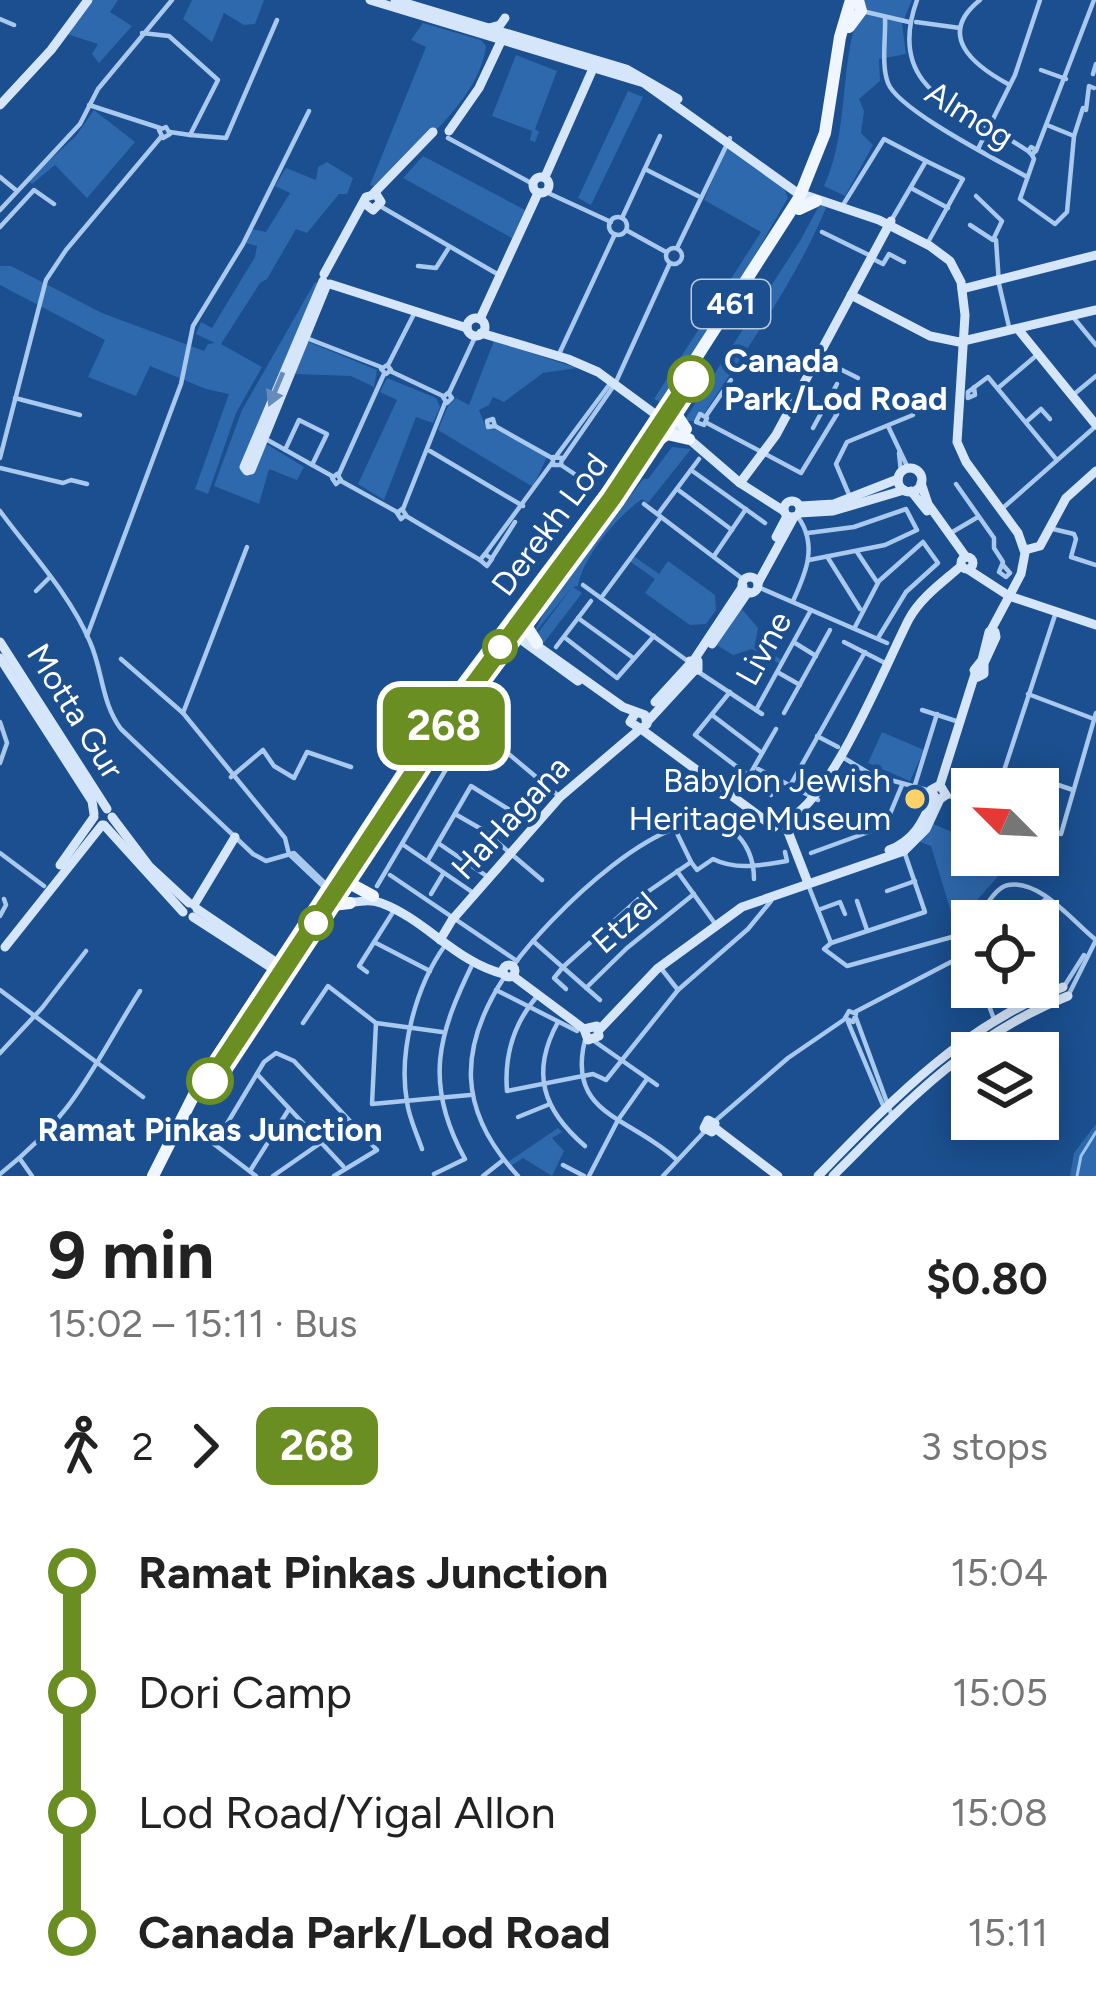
<!DOCTYPE html>
<meta charset="utf-8">
<style>
:root{--surface:#fff;--page:#f2f2f2;--text:#222;--muted:#767676}
body{margin:0;font-family:Figtree,sans-serif;background:var(--page);color:var(--text);height:100vh;display:flex;flex-direction:column;font-size:45px;white-space:nowrap}
*{box-sizing:border-box;margin:0}
p{font-size:39px;color:var(--muted)}
.icon{flex:none;width:66px;height:66px;fill:none;stroke:currentColor;stroke-width:2;stroke-linecap:round;stroke-linejoin:round}
.map{position:relative;height:1176px;overflow:hidden}
.details{display:flex;flex-direction:column;background:var(--surface);flex:1}
.details>*{flex:none}
.badge{padding:0 24px;border-radius:18px;font-size:42px;line-height:78px}
.needle{width:78px;rotate:294deg}
.tools{position:absolute;left:951px;top:768px;display:grid;gap:24px}
.tools a{display:grid;place-items:center;width:108px;height:108px;border-radius:0px;background:var(--surface);box-shadow:0 6px 30px #0003;font-size:60px}
.map>.badge{position:absolute;translate:-50% -50%;box-shadow:0 0 0 6px #fff}
.legs{display:flex;align-items:center;gap:18px;height:132px;padding:0 48px;font-size:39px}
.legs p{margin-inline-start:auto}
.headline{display:flex;align-items:center;justify-content:space-between;height:204px;padding:0 48px}
h1{font-size:66px;font-weight:700;line-height:90px}
ul{padding:0 48px;list-style:none}
li{display:flex;align-items:center;gap:42px;height:120px;font-size:45px}
li i{display:grid;place-items:center;width:18px;height:100%;margin:0 15px;background:currentColor}
li i::after{content:'';width:30px;height:30px;margin:-15px;border:9px solid;border-radius:50%;background:var(--surface)}
li p{margin-inline-start:auto}
li:first-child i{background:linear-gradient(#0000 50%,currentColor 0)}
li:last-child i{background:linear-gradient(currentColor 50%,#0000 0)}
.map>svg:first-child{display:block}
.green{fill:#2e69ad}
.lines{fill:none;stroke-linecap:round;stroke-linejoin:round}
.stream{stroke:#9cc4f0;stroke-width:3}
.street{stroke:#a9c9ee;stroke-width:4.5}
.secondary{stroke:#d6e6fa;stroke-width:9}
.primary{stroke:#f0f6ff;stroke-width:12}
.oneway{fill:#668bba}
.line-1-casing{stroke:#fff;stroke-width:27}
.line-1{stroke:#6b8e23;stroke-width:18}
.stop-1-dot{fill:#fff;stroke:#6b8e23;stroke-width:6}
.poi-dot{fill:#ffd166;stroke:#1b4f8f;stroke-width:4.5}
.labels{text-anchor:middle;stroke-width:9;stroke-linejoin:round;paint-order:stroke}
.shield{fill:#1b4f8f;stroke:#bbcadd;stroke-width:3}
.shield-label{font-size:30px;font-weight:bold;fill:#fff}
.street-label{font-size:33px;fill:#fff;stroke:#1b4f8f}
.stop-label{font-size:33px;font-weight:bold;fill:#fff;stroke:#1b4f8f;text-anchor:start}
.poi-label{font-size:33px;fill:#fff;stroke:#1b4f8f;text-anchor:end}
</style>
<div class="map">
<svg width="1096" height="1176" viewBox="0 0 1096 1176">
<rect width="100%" height="100%" fill="#1b4f8f"/>
<g class="green">
<path d="M93,0H118L110,12L132,26L99,63L92,54L98,44L67,34Z"/>
<path d="M192,0H264L255,24L244,25L224,13L212,42L183,19Z"/>
<path d="M865,0H912L902,24L906,54L879,59L880,81L859,99L864,111L861,133L873,145L845,196L824,186C852,125 837,53 865,0Z"/>
<path d="M423,23L481,40L486,46C479,102 414,149 377,187L370,185L426,47L411,40Z"/>
<path d="M516,55L557,71L535,129L539,132L535,142L530,140L532,131L492,116Z"/>
<path d="M628,91L643,97L591,205L578,198Z"/>
<path d="M94,110L135,142L87,198L55,165L32,184L28,180L76,136Z"/>
<path d="M727,147L784,188L788,198L720,315L660,402L654,399L761,232L704,200Z"/>
<path d="M423,156L525,210L512,238L403,178Z"/>
<path d="M327,162L353,178L347,194H339L307,233L296,229L267,279L260,283L221,344L262,367L236,413L208,494L195,489L229,394L206,389L150,366L136,396L88,377L105,340L0,285V266H11L102,313L204,351L208,344L215,343L196,334L201,322L212,328L255,257L257,246L246,243L252,229L266,232L290,193L275,186L286,168L316,180L318,167Z"/>
<path d="M820,204L826,208C794,284 744,353 699,421H684L800,241Z"/>
<path d="M315,282L324,286L255,437L304,467L297,480L269,469L259,504L214,486L242,410Z"/>
<path d="M306,341L377,370L374,387L351,376L295,374Z"/>
<path d="M494,341L577,368L543,373L504,402L493,397L489,405L479,410L486,428L497,430L547,457L533,487L438,430L448,406L456,398L469,405Z"/>
<path d="M387,378L436,398L440,407L433,423L416,417L384,500L358,484L397,400L380,392Z"/>
<path d="M672,447L691,449L648,503L642,499C618,516 583,556 578,586L573,587L582,593L543,644L534,638L573,586L533,635L544,612L643,479H648Z"/>
<path d="M632,555L659,574L668,561L715,595L716,610L706,624L690,625L645,593L655,579L628,560Z"/>
<path d="M741,608L758,628L755,644L782,660L780,664L752,649L733,655L715,644Z"/>
<path d="M882,732L924,750L910,781L868,763Z"/>
<path d="M933,824L972,840V855H1004L1003,862L1009,864L955,925L931,846L920,842Z"/>
<path d="M1096,1124V1176H1070L1074,1153Z"/>
<path d="M558,1128L562,1132L552,1138L564,1151L552,1176L523,1158L511,1166L508,1162Z"/>
</g>
<g class="lines">
<path class="stream" d="M1077,1176L1081,1156L1096,1132"/>
<g class="street">
<path d="M917,0C883,94 967,109 1028,151L1031,147L1036,150L1032,155L1028,151"/>
<path d="M980,0C936,35 973,65 1008,84"/>
<path d="M862,11L909,22"/>
<path d="M885,17C886,37 881,65 888,83C898,110 999,161 1027,177"/>
<path d="M0,19L14,25"/>
<path d="M916,22L960,28"/>
<path d="M142,33L169,36L218,80L190,135L170,132"/>
<path d="M1041,70L1066,79"/>
<path d="M1093,74L1096,64"/>
<path d="M89,105L160,128"/>
<path d="M1047,125L1074,136"/>
<path d="M166,127L170,134L163,138L159,130Z"/>
<path d="M190,135L226,138L277,20"/>
<path d="M448,138L533,184"/>
<path d="M978,149L1015,75L1040,0"/>
<path d="M1036,151L1094,0"/>
<path d="M1032,155L1034,159L1020,199L1055,224L1067,212L1074,136L1083,108L1086,110L1089,86L1094,88"/>
<path d="M645,169L698,196"/>
<path d="M0,177L17,191"/>
<path d="M911,188L948,208"/>
<path d="M546,192L611,222"/>
<path d="M843,205L884,139L926,161"/>
<path d="M380,206L499,275"/>
<path d="M0,210L80,124L98,89L172,0"/>
<circle cx="618" cy="226" r="9"/>
<path d="M622,218L660,136"/>
<path d="M891,221L926,161L963,179L927,244"/>
<path d="M970,225L993,240L1002,221L976,196"/>
<path d="M0,227L34,190L54,204"/>
<path d="M626,230L666,252"/>
<path d="M822,232L871,256"/>
<path d="M996,240L999,284L1010,331"/>
<circle cx="674" cy="256" r="8"/>
<path d="M677,248L730,138"/>
<path d="M871,258L883,264L889,254L904,262"/>
<path d="M418,266L436,268L448,249"/>
<path d="M1073,317L1096,345"/>
<path d="M309,339L381,367"/>
<path d="M560,352L615,234"/>
<path d="M820,359L858,378"/>
<path d="M387,365L391,370L386,374L381,369Z"/>
<path d="M388,365L415,312"/>
<path d="M390,371L443,396"/>
<path d="M974,387L975,395L968,398V392L988,377L1056,459"/>
<path d="M998,388L1037,355"/>
<path d="M448,393L452,398L447,403L443,397Z"/>
<path d="M449,393L476,335"/>
<path d="M1073,395L1096,376"/>
<path d="M15,398L80,415"/>
<path d="M700,414L707,418L704,425L696,422Z"/>
<path d="M706,416L731,380"/>
<path d="M493,419L495,426L488,427L487,421Z"/>
<path d="M1026,422L1041,409L1050,419"/>
<path d="M707,423L801,473L837,414L799,393"/>
<path d="M495,426L552,458"/>
<path d="M888,426L908,468"/>
<path d="M813,428L837,384"/>
<path d="M264,438L332,476"/>
<path d="M285,450L299,420L327,434L312,465"/>
<path d="M430,451L523,506"/>
<path d="M899,453L901,472"/>
<path d="M557,455L612,381"/>
<path d="M553,457L562,458L561,465H553Z"/>
<path d="M0,458L46,280L66,250L161,137"/>
<path d="M563,459L615,384L670,263"/>
<path d="M561,465L582,479"/>
<path d="M0,468L63,483L71,480L87,484"/>
<path d="M691,470L765,523"/>
<path d="M337,474L341,480L336,484L332,478Z"/>
<path d="M339,474L384,374"/>
<path d="M341,481L397,512"/>
<path d="M956,484L994,538V548L1003,562L999,572L1006,577L1010,573L1003,565"/>
<path d="M677,489L732,530"/>
<path d="M850,497L836,464L847,442L913,415"/>
<path d="M644,504L744,580"/>
<path d="M1004,507L1096,426"/>
<path d="M402,509L406,515L401,519L397,513Z"/>
<path d="M403,509L445,403"/>
<path d="M0,511C30,552 70,594 90,642C103,671 101,702 121,729L253,854L266,861L294,853L326,884"/>
<path d="M658,514L699,459"/>
<path d="M406,516L480,560"/>
<path d="M1049,528L1074,534L1076,539L1071,557L1096,565"/>
<path d="M808,533L854,527L906,509L917,530L885,545L809,560"/>
<path d="M949,534L978,517"/>
<path d="M857,552L877,582"/>
<path d="M485,554L552,463"/>
<path d="M485,554L492,559L487,566L480,560Z"/>
<path d="M714,556L746,509"/>
<path d="M492,558L515,522"/>
<path d="M828,558L860,609"/>
<path d="M583,585L689,662"/>
<path d="M758,587L887,643"/>
<path d="M36,591L50,577"/>
<path d="M601,598L661,517"/>
<path d="M793,601C806,573 818,545 798,517"/>
<path d="M578,618L632,657"/>
<path d="M855,627L879,581L923,542L938,563L906,592L878,638"/>
<path d="M87,636L181,384L193,326L243,244L309,111"/>
<path d="M564,637L617,678L654,636"/>
<path d="M844,642L887,664"/>
<path d="M795,643L816,656"/>
<path d="M556,647L591,601"/>
<path d="M121,659L183,713L285,838L289,854L326,889"/>
<path d="M697,671L762,714"/>
<path d="M779,673L800,685"/>
<path d="M730,692L695,735L749,776L776,729"/>
<path d="M1028,694L1094,719"/>
<path d="M756,710L811,610"/>
<path d="M922,710L956,721"/>
<path d="M183,713L247,547"/>
<path d="M784,713L830,630"/>
<path d="M712,715L762,753"/>
<path d="M0,722L7,743L0,763"/>
<path d="M817,736L838,747"/>
<path d="M844,758L872,775L927,790"/>
<path d="M758,769L818,800"/>
<path d="M231,777L263,750L274,766L294,778L307,752L351,767"/>
<path d="M1038,778L1073,790"/>
<path d="M790,786L865,652"/>
<path d="M914,788L937,714"/>
<path d="M998,789L1056,612"/>
<path d="M771,795L779,781"/>
<path d="M949,796L972,803"/>
<path d="M455,814L483,830L542,880"/>
<path d="M1038,826L1061,834L1096,713"/>
<path d="M674,827L691,862"/>
<path d="M438,843L488,877"/>
<path d="M402,844L475,894"/>
<path d="M904,851L925,912L831,943L824,949L847,966L952,937L960,941L972,928"/>
<path d="M0,853L44,886"/>
<path d="M811,853L885,826L902,785"/>
<path d="M428,860L471,786L518,815L532,828"/>
<path d="M691,862L697,870L713,859C737,871 762,865 787,861L785,852"/>
<path d="M677,871L716,925"/>
<path d="M390,875L517,961"/>
<path d="M377,886L458,749L479,729L560,797"/>
<path d="M809,887L831,943"/>
<path d="M887,891L915,881"/>
<path d="M431,894L443,874"/>
<path d="M857,901L867,930"/>
<path d="M818,910L840,902L845,914"/>
<path d="M0,916L6,905L4,899"/>
<path d="M976,921C983,911 995,887 1008,885C1040,879 1073,922 1096,940"/>
<path d="M1019,921L1046,899"/>
<path d="M533,941L600,1000"/>
<path d="M374,942L430,971"/>
<path d="M513,966C545,921 673,789 731,830C747,841 754,860 754,879"/>
<path d="M660,967L678,990"/>
<path d="M367,972L359,966L393,912"/>
<path d="M505,976C458,1048 457,1110 518,1176"/>
<path d="M1065,985L1084,955"/>
<path d="M982,987L994,1019"/>
<path d="M586,988L627,948L694,894"/>
<path d="M566,989L554,978L563,967L643,895L691,862"/>
<path d="M0,990L143,1097"/>
<path d="M496,990L577,1031"/>
<path d="M539,994C514,1022 504,1053 507,1091L593,1074L606,1080L678,990L748,929L771,901"/>
<path d="M1068,996L1095,942"/>
<path d="M849,1011L856,1014L853,1022L845,1018Z"/>
<path d="M855,1012L972,951"/>
<path d="M856,1018L892,1116"/>
<path d="M558,1022C530,1073 543,1110 585,1146"/>
<path d="M848,1022L885,1110"/>
<path d="M303,1023L328,986L376,1023L442,1032"/>
<path d="M376,1023L372,1104L470,1095"/>
<path d="M585,1040C566,1116 632,1117 677,1160"/>
<path d="M594,1041L657,1085"/>
<path d="M0,1053L42,1008L86,951"/>
<path d="M257,1074L343,1166"/>
<path d="M518,1117L550,1104"/>
<path d="M185,1122L256,1176"/>
<path d="M714,1122L788,1058L845,1019"/>
<path d="M216,1142L264,1062L276,1053L294,1061L377,1150L334,1176"/>
<path d="M422,1149C417,1134 409,1118 407,1102C398,1051 416,985 446,944"/>
<path d="M20,1159L32,1176"/>
<path d="M563,1165L584,1176"/>
<path d="M250,1171L289,1109"/>
<path d="M0,1174C75,1115 91,1069 140,991"/>
<path d="M434,1174L465,1159C423,1083 438,1034 474,961"/>
<path d="M273,1176L322,1142"/>
<path d="M483,1176L502,1161"/>
<path d="M589,1176L618,1120L647,1079"/>
<path d="M663,1176L704,1132"/>
</g>
<g class="secondary">
<path d="M370,0L644,83L796,192L879,220L930,246L950,261L961,282L965,315L957,442L966,462L1018,533L1025,553L1021,574L990,632"/>
<path d="M395,0L626,69L678,99"/>
<path d="M489,28L500,25L505,18"/>
<path d="M0,105L51,50L88,0"/>
<path d="M449,131L479,88L503,37"/>
<circle cx="541" cy="185" r="8"/>
<path d="M545,177L595,64"/>
<path d="M374,193L433,132"/>
<path d="M324,274L366,197L376,194L381,202L373,210L364,203"/>
<path d="M323,281L244,467L247,471L251,470L327,284"/>
<path d="M330,284L467,328"/>
<path d="M962,289L1096,255"/>
<path d="M851,295L930,336L959,342L1096,310"/>
<circle cx="476" cy="327" r="9"/>
<path d="M480,319L538,193"/>
<path d="M1018,329L1096,425"/>
<path d="M481,333L568,359L598,372L689,439L740,483L784,511"/>
<circle cx="910" cy="480" r="12"/>
<path d="M740,483L776,435L891,221"/>
<path d="M921,483L928,504L966,557"/>
<path d="M911,491L927,511"/>
<circle cx="792" cy="509" r="8"/>
<path d="M801,506L834,504L898,479"/>
<path d="M799,513L833,511L904,490"/>
<path d="M776,537L787,516"/>
<path d="M1025,550L1040,546L1066,498L1096,471"/>
<circle cx="967" cy="563" r="6"/>
<path d="M969,570L1009,596L1096,625"/>
<circle cx="750" cy="585" r="8"/>
<path d="M758,583L794,517"/>
<path d="M512,628L623,707L645,715L647,724L641,729L630,722L636,712"/>
<path d="M509,631L578,681"/>
<path d="M989,632H995L996,637L984,663V674L978,677L974,670L982,660Z"/>
<path d="M0,642L107,809"/>
<path d="M712,644L748,592"/>
<path d="M0,658L92,801L94,814"/>
<path d="M694,660L743,586"/>
<path d="M690,661H698V670H689Z"/>
<path d="M655,702L688,666"/>
<path d="M648,721L694,671"/>
<path d="M641,729L774,827"/>
<path d="M940,785L946,795L937,801L931,790L940,785L975,674"/>
<path d="M112,817L149,866L189,903"/>
<path d="M783,821C829,808 886,663 909,619C921,597 943,582 961,566"/>
<path d="M104,825L183,912"/>
<path d="M787,829L808,883"/>
<path d="M889,850C913,841 924,822 932,798"/>
<path d="M60,865L94,817"/>
<path d="M328,891C355,912 359,895 381,903C425,919 457,963 504,974"/>
<path d="M194,905L235,837"/>
<path d="M197,909L280,965L283,972"/>
<path d="M193,917L278,972"/>
<path d="M440,940L452,920L560,797L640,729"/>
<path d="M5,947L102,825"/>
<circle cx="509" cy="971" r="6"/>
<path d="M513,976L584,1029L588,1040L599,1036L597,1026L584,1029"/>
<path d="M600,1029L657,969L742,907L904,851L926,829L939,801"/>
<path d="M708,1120L715,1124L712,1132L704,1128Z"/>
<path d="M715,1128L778,1176"/>
<path d="M818,1176C892,1100 962,1026 1063,987"/>
<path d="M833,1176C905,1103 971,1034 1068,996"/>
</g>
<g class="primary">
<path d="M849,27L861,11L858,0"/>
<path d="M799,209L816,201"/>
<path d="M680,398L676,414L686,429"/>
<path d="M647,448L667,434L689,439"/>
<path d="M529,612L527,627L537,643"/>
<path d="M399,795L457,705L575,548"/>
<path d="M353,869L351,884L373,896"/>
<path d="M351,871L375,833"/>
<path d="M292,959L332,905L350,903"/>
<path d="M153,1176L199,1085L449,702L626,467L799,198L825,133L840,37L851,0"/>
</g>
</g>
<defs><path id="oneway-solid" d="M-6-.8H1V-3.2L6.5 0L1 3.2V.8H-6Z" transform="scale(3)"/></defs>
<use class="oneway" href="#oneway-solid" transform="translate(276 389) rotate(113)"/>
<g class="lines">
<g class="line-1-casing">
<path id="line-1" d="M210,1081L458,706L612,498L691,379"/>
</g>
<use href="#line-1" class="line-1"/>
</g>
<g class="stop-1-dot">
<circle cx="691" cy="379" r="21"/>
<circle cx="500" cy="647" r="15"/>
<circle cx="316" cy="923" r="15"/>
<circle cx="210" cy="1081" r="21"/>
</g>
<circle class="poi-dot" cx="915" cy="799" r="12"/>
<g class="labels">
<rect class="shield" x="692" y="280" width="78" height="48" rx="9"/>
<g class="shield-label">
<text x="731" y="314">461</text>
</g>
<g class="street-label">
<text transform="translate(970 114) rotate(32)" y="12">Almog</text>
<text transform="translate(549 524) rotate(-53)" y="12">Derekh Lod</text>
<text transform="translate(763 648) rotate(-61)" y="12">Livne</text>
<text transform="translate(76 711) rotate(58)" y="12">Motta Gur</text>
<text transform="translate(510 817) rotate(-47)" y="12">HaHagana</text>
<text transform="translate(624 922) rotate(-41)" y="12">Etzel</text>
</g>
<g class="stop-label">
<text x="724" y="372">Canada<tspan x="724" dy="38">Park/Lod Road</tspan></text>
<text x="210" y="1141" text-anchor="middle">Ramat Pinkas Junction</text>
</g>
<g class="poi-label">
<text x="891" y="792">Babylon Jewish<tspan x="891" dy="38">Heritage Museum</tspan></text>
</g>
</g>
</svg>
<div class="tools">
<a><svg class="needle" viewBox="-14 -14 28 28"><path d="M0-13l5 13h-10z" fill="#e53935"/><path d="M0 13l5-13h-10z" fill="#767676"/></svg></a>
<a><svg class="icon" aria-label="locate" viewBox="0 0 24 24"><circle cx="12" cy="12" r="6"/><path d="M12 2v4M12 18v4M2 12h4M18 12h4"/></svg></a>
<a><svg class="icon" aria-label="layers" viewBox="0 0 24 24"><path d="M12 4l9 5-9 5-9-5zM3 14l9 5 9-5"/></svg></a>
</div>
<b class="badge" style="left:444px;top:726px;background:#6b8e23;color:#fff">268</b>
</div>
<section class="details">
<div class="headline"><div><h1>9 min</h1><p>15:02 – 15:11 · Bus</p></div><b>$0.80</b></div>
<div class="legs"><svg class="icon" aria-label="walk" viewBox="0 0 24 24"><circle cx="13" cy="4" r="2"/><path d="M13 8l-2 6 4 7M11 14l-3 7M7 12l3-4h3l4 4"/></svg>2<svg class="icon" aria-label="forward" viewBox="0 0 24 24"><path d="M9 5l7 7-7 7"/></svg><b class="badge" style="background:#6b8e23;color:#fff">268</b><p>3 stops</p></div>
<ul>
<li><i style="color:#6b8e23"></i><b>Ramat Pinkas Junction</b><p>15:04</p></li>
<li><i style="color:#6b8e23"></i><span>Dori Camp</span><p>15:05</p></li>
<li><i style="color:#6b8e23"></i><span>Lod Road/Yigal Allon</span><p>15:08</p></li>
<li><i style="color:#6b8e23"></i><b>Canada Park/Lod Road</b><p>15:11</p></li>
</ul>
</section>
